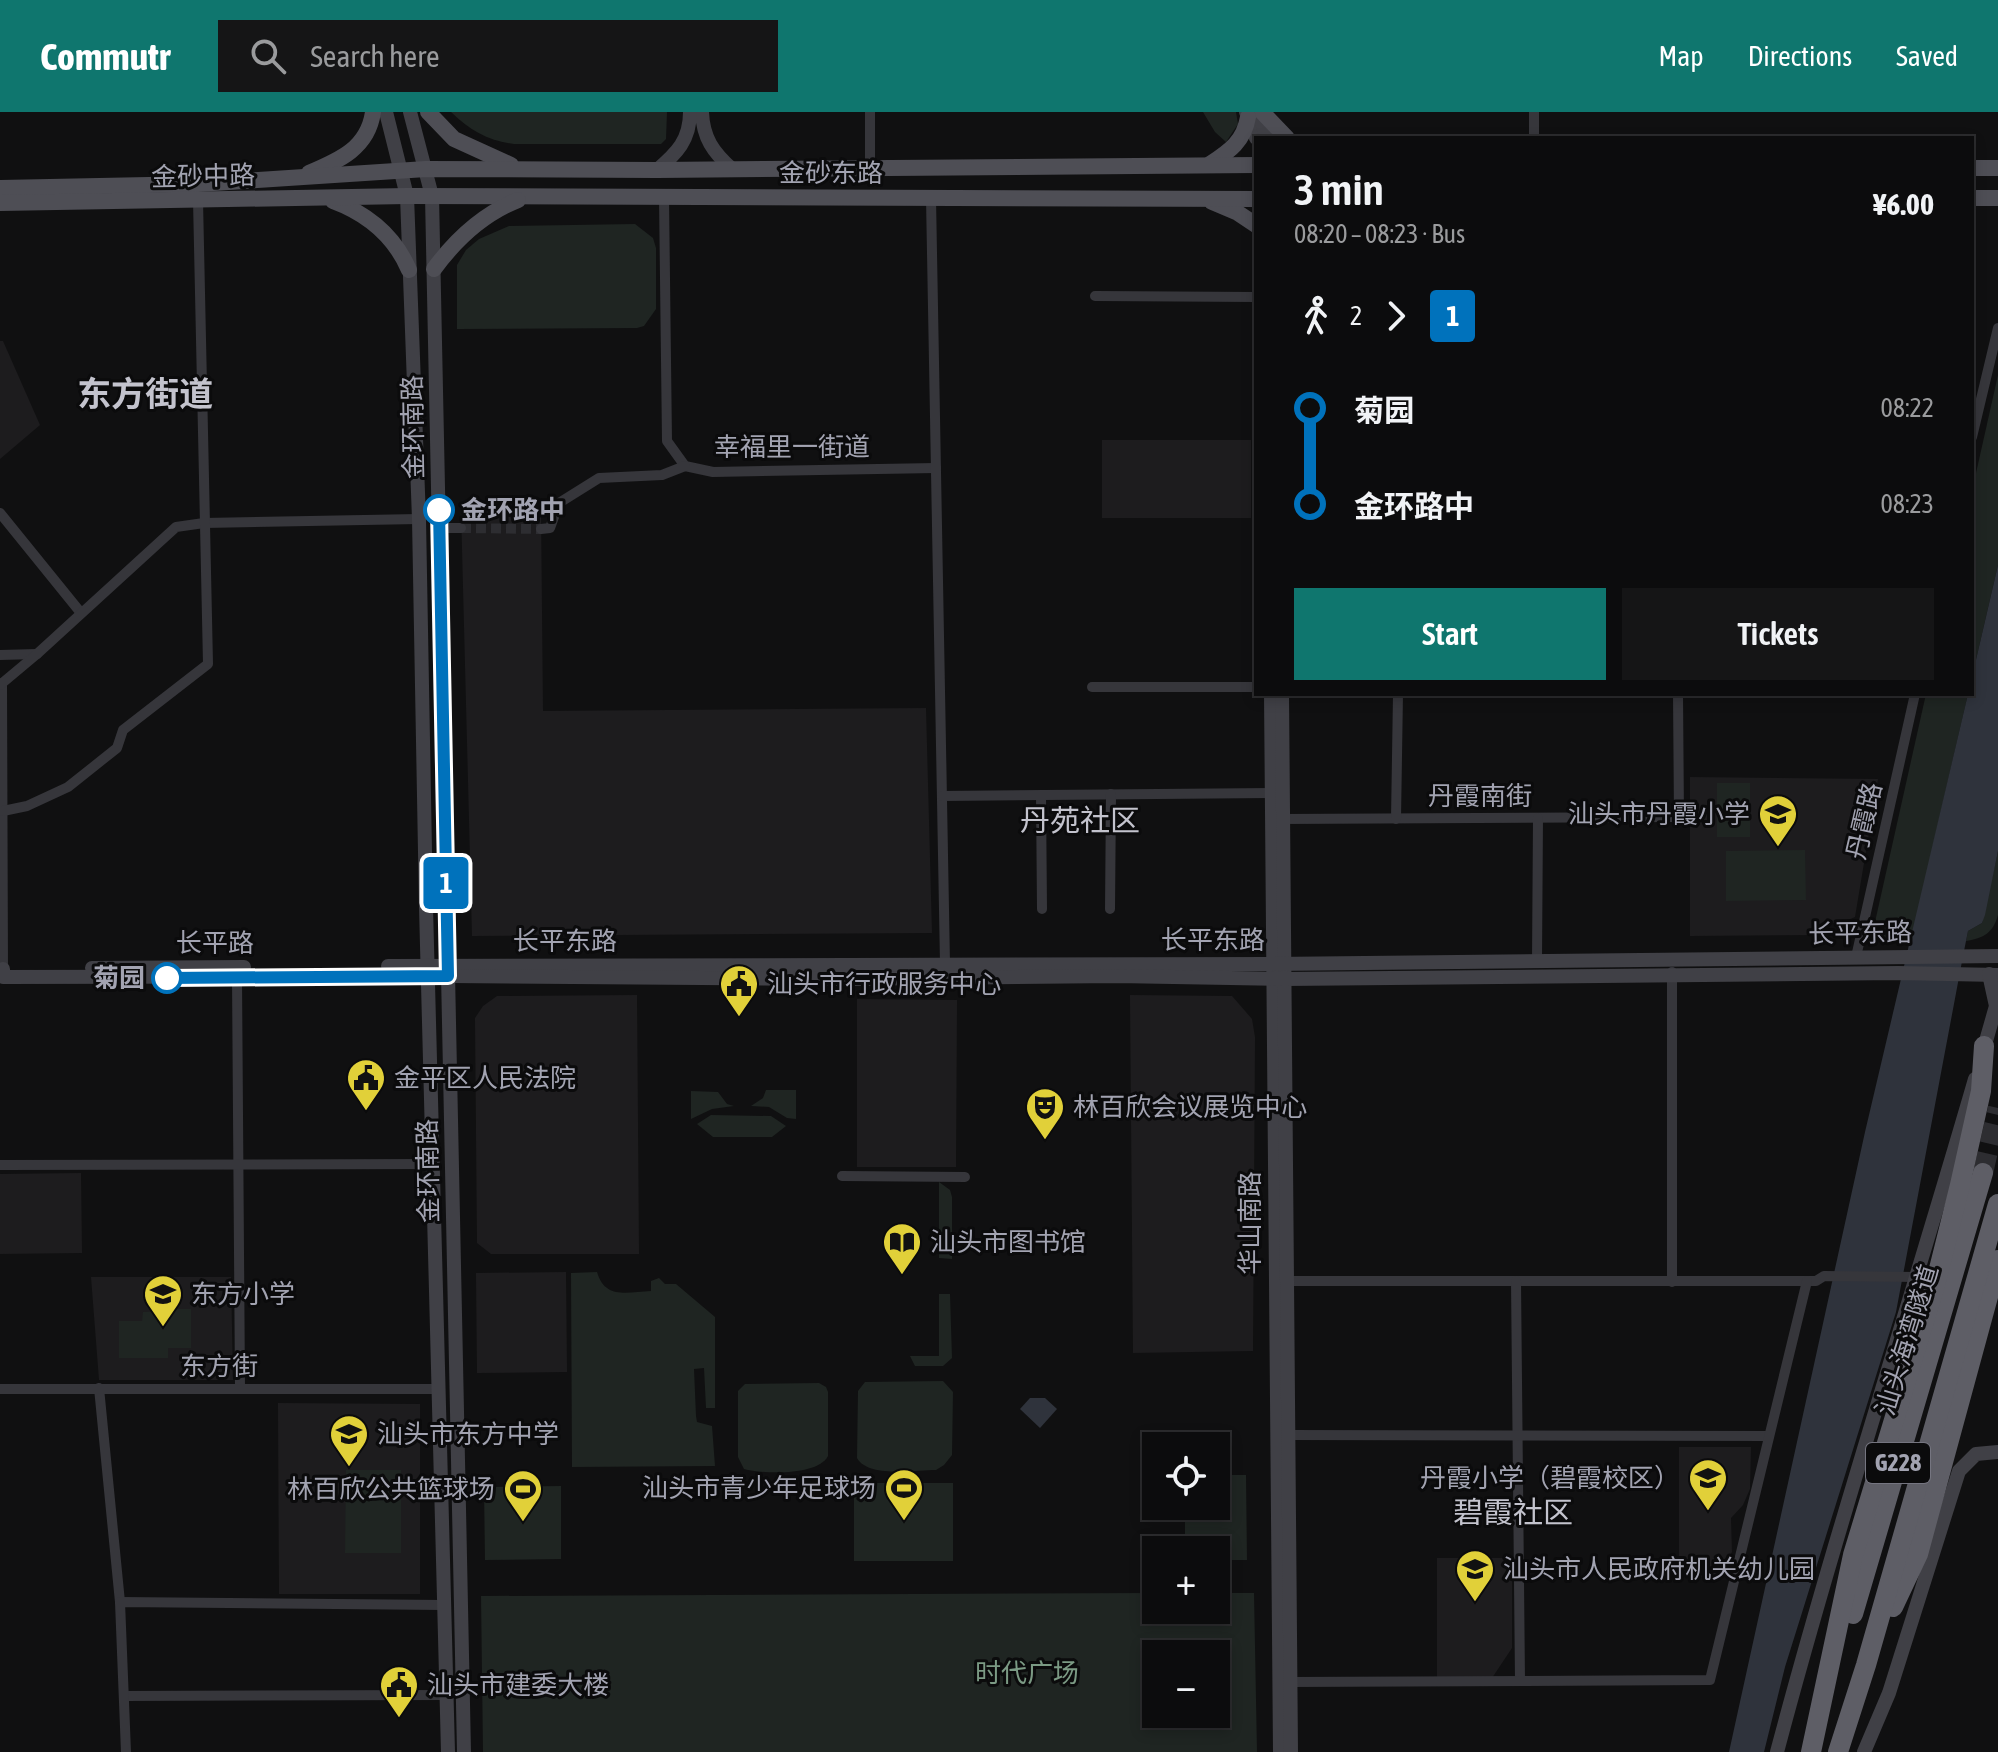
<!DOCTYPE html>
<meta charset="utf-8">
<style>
:root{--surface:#0c0c0d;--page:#151516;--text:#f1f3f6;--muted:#9a9b9d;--line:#2c2c2e;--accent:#0f766e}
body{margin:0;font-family:"Asap Condensed","Noto Sans SC",sans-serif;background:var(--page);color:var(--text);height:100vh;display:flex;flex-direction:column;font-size:30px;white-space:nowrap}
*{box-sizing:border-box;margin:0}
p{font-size:26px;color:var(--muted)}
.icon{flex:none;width:44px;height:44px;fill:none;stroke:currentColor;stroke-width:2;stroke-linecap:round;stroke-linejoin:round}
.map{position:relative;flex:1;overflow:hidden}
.panel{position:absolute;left:1254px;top:24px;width:720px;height:560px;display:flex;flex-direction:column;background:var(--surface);border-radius:0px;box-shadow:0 4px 12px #0003,0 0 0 2px var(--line)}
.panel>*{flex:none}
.badge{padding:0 16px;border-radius:6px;font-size:28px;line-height:52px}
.fabs{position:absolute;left:1142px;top:1320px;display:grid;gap:16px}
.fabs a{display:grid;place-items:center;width:88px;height:88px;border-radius:0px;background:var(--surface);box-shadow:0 4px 12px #0003,0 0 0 2px var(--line);font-size:40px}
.map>.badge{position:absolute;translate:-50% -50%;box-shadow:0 0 0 4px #fff}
.legs{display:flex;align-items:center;gap:12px;height:88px;padding:0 40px;font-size:26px}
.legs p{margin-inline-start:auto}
.overview{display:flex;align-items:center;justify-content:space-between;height:136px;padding:0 40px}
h1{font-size:44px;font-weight:600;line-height:60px}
.button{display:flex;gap:16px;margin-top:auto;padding:16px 40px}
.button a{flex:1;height:92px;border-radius:0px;background:var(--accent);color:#fff;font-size:32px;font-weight:600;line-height:92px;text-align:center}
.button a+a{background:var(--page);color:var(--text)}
ul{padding:0 40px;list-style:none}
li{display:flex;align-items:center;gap:28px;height:96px;font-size:30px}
li i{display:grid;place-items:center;width:12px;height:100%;margin:0 10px;background:currentColor}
li i::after{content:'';width:20px;height:20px;margin:-10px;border:6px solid;border-radius:50%;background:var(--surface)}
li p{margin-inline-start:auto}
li:first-child i{background:linear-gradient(#0000 50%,currentColor 0)}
li:last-child i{background:linear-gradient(currentColor 50%,#0000 0)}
header{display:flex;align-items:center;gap:48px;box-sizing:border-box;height:112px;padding:0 40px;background:var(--accent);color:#fff}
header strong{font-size:38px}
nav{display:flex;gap:44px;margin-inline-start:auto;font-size:28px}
.search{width:560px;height:72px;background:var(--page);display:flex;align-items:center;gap:20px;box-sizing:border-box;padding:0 28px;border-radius:0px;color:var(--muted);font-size:30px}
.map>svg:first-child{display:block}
.built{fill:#1d1c1e}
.green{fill:#1f2522;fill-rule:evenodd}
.water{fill:#2f333c}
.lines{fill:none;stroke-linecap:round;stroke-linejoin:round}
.street-tunnel{stroke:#2d2d31;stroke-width:10;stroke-dasharray:10 5;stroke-linecap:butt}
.highway-tunnel{stroke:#2d2d31;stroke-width:20;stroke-dasharray:20 10;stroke-linecap:butt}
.street{stroke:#36363b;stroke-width:10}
.secondary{stroke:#404046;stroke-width:14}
.primary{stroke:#4e4e55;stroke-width:16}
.highway{stroke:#5e5e66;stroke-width:20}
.line-1-casing{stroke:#fff;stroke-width:18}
.line-1{stroke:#0072bc;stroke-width:12}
.stop-1-dot{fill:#fff;stroke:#0072bc;stroke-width:4}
.labels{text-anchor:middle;stroke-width:6;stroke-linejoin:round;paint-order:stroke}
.shield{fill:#0b0b0c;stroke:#757580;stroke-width:2}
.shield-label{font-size:24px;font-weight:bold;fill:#a2a3b1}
.street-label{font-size:26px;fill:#a2a3b1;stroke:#0b0b0c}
.stop-label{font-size:26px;font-weight:bold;fill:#a2a3b1;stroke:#0b0b0c;text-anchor:start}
.poi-label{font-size:26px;fill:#a2a3b1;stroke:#0b0b0c;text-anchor:start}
.park-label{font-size:26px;fill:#7b9a84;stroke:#0b0b0c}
.quarter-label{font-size:30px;fill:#c3c3cd;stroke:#0b0b0c}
.district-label{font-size:34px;font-weight:bold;fill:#c3c3cd;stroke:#0b0b0c}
</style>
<header>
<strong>Commutr</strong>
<div class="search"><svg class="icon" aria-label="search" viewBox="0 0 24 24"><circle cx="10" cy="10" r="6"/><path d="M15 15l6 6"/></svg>Search here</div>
<nav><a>Map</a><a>Directions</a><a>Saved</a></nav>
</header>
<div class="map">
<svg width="1998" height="1640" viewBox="0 0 1998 1640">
<rect width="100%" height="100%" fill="#101011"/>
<g class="built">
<path d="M0,229H3L40,313L0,347Z"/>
<rect x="1102" y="328" width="149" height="78"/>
<path d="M541,397L543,599L926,596L932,821L472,824L461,398Z"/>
<path d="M1690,665L1878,667L1855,805L1841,811H1822V823L1690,824Z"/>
<path d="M637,883L639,1142H491L477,1131L475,906L483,894L497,884Z"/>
<path d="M1130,883L1232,884L1252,907L1255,925L1253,1239L1133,1241Z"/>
<path d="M857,887L957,888L956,1055H857Z"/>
<path d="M81,1061L82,1141L0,1142V1062Z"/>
<path d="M566,1160L567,1260L477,1261L476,1161Z"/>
<path d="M91,1165H231L233,1268H99Z"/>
<path d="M278,1291L420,1292V1482H279Z"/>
<path d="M1679,1335H1751L1750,1377L1743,1393L1731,1406L1732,1440L1716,1465L1679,1464Z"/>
<path d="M1437,1446H1512V1536L1492,1566H1437Z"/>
</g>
<g class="green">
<path d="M451,0H667L666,27L661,32H514C489,29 469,18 451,0Z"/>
<path d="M1203,0H1236L1238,12L1226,30L1215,20Z"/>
<path d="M635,112L653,126L656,136V197L644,214L637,216L457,217V153L466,138L479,127L509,114Z"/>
<path d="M1998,263V453L1972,565V379Z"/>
<path d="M1926,582H1968L1911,828H1871Z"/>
<rect x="1717" y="671" width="33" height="54"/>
<path d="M1805,738L1806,788L1726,789V739Z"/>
<path d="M1998,739V803C1993,821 1984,826 1966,829L1968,819L1982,811Z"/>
<path d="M766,978H796V1007L787,1006L769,995L751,994L763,986Z"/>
<path d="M691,979L718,980L727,992L734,994L712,997L691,1007Z"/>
<path d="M711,1003L771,1004L786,1014L772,1025H713L697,1012Z"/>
<path d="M939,1070L950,1078L952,1085V1147L939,1146Z"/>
<path d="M597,1160C605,1188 628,1180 651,1179V1169L659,1166L665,1172H676L715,1205V1296H706L704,1256L694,1257L696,1304L697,1310L712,1314L715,1354L572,1355L571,1161Z"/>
<path d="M939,1182H950L952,1246L943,1254H915L910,1244H939Z"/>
<path d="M168,1197H191V1236H168V1246H119V1209H142L143,1200L167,1199Z"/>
<path d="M943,1269L953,1280L952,1343L944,1353L936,1358C915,1358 868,1366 857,1346L858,1279L865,1270Z"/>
<path d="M819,1271L826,1275L828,1280V1344C818,1364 763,1362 744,1357L738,1345V1279L745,1272Z"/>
<path d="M346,1358H401V1441H345Z"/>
<path d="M1216,1363H1246L1247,1448H1216V1438H1185V1394H1216Z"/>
<rect x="854" y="1371" width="99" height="78"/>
<path d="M561,1374V1447L485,1448L484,1375Z"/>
<path d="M1156,1481V1498H1216V1481H1254L1257,1640H483L481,1484ZM1156,1542H1216V1602H1156Z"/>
</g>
<g class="water">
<path d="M1998,453V739L1985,803L1982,811L1968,819L1963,844L1896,1200L1785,1555L1764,1640H1729L1865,1020L1968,582H1972V565Z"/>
<path d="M1030,1286H1045L1057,1297L1040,1316L1020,1297Z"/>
</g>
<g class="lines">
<path class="street-tunnel" d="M461,416L541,417"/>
<path class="highway-tunnel" d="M1983,1061L1998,996"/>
<g class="street">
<path d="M870,0V57"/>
<path d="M1534,0V26"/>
<path d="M664,85L667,329L685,354L713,360L936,356"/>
<path d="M931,86L945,852"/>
<path d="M1095,184L1256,185"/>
<path d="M1972,325L1998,216"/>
<path d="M0,401L81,501"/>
<path d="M439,416H461"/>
<path d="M541,417L550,416L559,391L599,366L662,363L685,354"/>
<path d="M0,543L37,542"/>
<path d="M2,571L3,857"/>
<path d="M0,573L37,542L176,415L204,411L419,407"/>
<path d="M1092,575H1256"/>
<path d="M1041,683L1042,797"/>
<path d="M942,684L1271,681"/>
<path d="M3,699L27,694L68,675L117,636L123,618L208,552L198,88"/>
<path d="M1281,707L1679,705L1678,582"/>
<path d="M1396,707L1398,582"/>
<path d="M1110,797L1111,682"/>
<path d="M1856,845L1915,582"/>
<path d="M1537,848L1538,706"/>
<path d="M1672,860V1170"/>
<path d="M237,865L240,1276"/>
<path d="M0,1053L433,1052"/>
<path d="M842,1064L965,1065"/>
<path d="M1286,1169H1816L1824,1164L1918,1165"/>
<path d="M1516,1169L1520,1569"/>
<path d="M99,1276L120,1490"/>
<path d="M0,1277H439"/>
<path d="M1287,1323L1769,1324"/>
<path d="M1290,1570L1710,1568L1807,1169"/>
<path d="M124,1584L447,1583"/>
<path d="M126,1640L120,1490L444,1493"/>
</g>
<g class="secondary">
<path d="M386,0L407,84L419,407L426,795L448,1640"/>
<path d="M410,0L432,84L464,1640"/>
<path d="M702,0C703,26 713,40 732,57"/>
<path d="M1246,0L1256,26"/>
<path d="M1258,0L1267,26"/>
<path d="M657,58C677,41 690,28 690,0"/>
<path d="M1271,582L1280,1640"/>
<path d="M1282,582L1291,1640"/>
<path d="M388,854L1272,852L1998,844"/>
<path d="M92,856L244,855"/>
<path d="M3,857V865L448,864L840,867L1117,864L1284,867L1898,861L1998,863"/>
<path d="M1982,943L1996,894L1989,862"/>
<path d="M1777,1640C1837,1414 1910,1192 1975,967"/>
<path d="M1864,1640L1889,1581L1959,1359L1976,1342L1998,1340"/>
</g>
<g class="primary">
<path d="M428,0L454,27L511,53"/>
<path d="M1262,0L1287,26"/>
<path d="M1210,52C1230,39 1244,29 1248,5"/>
<path d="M1972,56H1998"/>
<path d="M309,61C340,48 368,36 373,0"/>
<path d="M0,76L198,72L426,57L657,58L1256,53"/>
<path d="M1972,86H1998"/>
<path d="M333,89C368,102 394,123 409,158"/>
<path d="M1212,90L1238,101L1256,113"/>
<path d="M0,91L407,84L1256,87"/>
<path d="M434,157C456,127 483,102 518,88"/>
</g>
<g class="highway">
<path d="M1893,1495L1918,1442L1998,1148"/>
<path d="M1853,1502L1983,1061"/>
<path d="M1811,1640L1853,1443L1935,1173L1960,1073L1981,979L1984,934"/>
<path d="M1838,1640L1866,1553L1998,1092"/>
</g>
</g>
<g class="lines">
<g class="line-1-casing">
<path id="line-1" d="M167,866L448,864L439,398"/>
</g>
<use href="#line-1" class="line-1"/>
</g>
<defs>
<g id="school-pin" transform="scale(2)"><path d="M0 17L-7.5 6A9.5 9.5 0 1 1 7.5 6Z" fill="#e1d039" stroke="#0b0b0c"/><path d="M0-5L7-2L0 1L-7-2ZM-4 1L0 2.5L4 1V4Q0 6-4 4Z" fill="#111"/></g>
<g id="civic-pin" transform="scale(2)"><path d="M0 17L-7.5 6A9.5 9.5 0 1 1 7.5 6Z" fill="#e1d039" stroke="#0b0b0c"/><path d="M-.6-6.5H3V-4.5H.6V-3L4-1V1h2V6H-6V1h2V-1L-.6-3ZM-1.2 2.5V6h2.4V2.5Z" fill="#111"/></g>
<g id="theatre-pin" transform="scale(2)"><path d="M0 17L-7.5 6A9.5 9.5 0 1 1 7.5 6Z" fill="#e1d039" stroke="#0b0b0c"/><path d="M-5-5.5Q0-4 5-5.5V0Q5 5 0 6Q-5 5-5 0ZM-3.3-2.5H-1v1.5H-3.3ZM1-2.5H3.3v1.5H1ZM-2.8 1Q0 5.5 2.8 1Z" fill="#111"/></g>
<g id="library-pin" transform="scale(2)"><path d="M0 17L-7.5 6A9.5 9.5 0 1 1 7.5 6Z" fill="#e1d039" stroke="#0b0b0c"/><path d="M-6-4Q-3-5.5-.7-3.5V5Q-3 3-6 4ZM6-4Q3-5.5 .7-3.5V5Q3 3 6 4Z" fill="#111"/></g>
<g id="stadium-pin" transform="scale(2)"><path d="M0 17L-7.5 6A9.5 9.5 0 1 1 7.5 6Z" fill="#e1d039" stroke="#0b0b0c"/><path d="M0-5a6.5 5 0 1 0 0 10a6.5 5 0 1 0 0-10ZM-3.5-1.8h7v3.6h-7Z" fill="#111"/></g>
</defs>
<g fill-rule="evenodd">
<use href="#school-pin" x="1778" y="702"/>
<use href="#civic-pin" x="739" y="872"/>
<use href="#civic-pin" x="366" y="966"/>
<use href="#theatre-pin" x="1045" y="995"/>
<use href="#library-pin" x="902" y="1130"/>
<use href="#school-pin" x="163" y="1182"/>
<use href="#school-pin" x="349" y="1322"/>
<use href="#school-pin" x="1708" y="1366"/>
<use href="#stadium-pin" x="904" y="1376"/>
<use href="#stadium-pin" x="523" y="1377"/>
<use href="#school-pin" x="1475" y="1457"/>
<use href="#civic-pin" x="399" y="1573"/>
</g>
<g class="stop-1-dot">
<circle cx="439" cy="398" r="14"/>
<circle cx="167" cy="866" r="14"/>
</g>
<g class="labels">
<rect class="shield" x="1866" y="1331" width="64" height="40" rx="6"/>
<g class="shield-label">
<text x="1898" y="1359">G228</text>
</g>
<g class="street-label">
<text x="831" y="70">金砂东路</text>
<text transform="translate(203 64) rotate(-1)" y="9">金砂中路</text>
<text transform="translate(413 315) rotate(-91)" y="9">金环南路</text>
<text x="792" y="344">幸福里一街道</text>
<text x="1480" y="693">丹霞南街</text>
<text transform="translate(1864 709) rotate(-77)" y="9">丹霞路</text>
<text transform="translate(1860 821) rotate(-1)" y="9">长平东路</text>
<text x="1213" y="837">长平东路</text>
<text x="565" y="838">长平东路</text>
<text x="215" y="840">长平路</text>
<text transform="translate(428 1059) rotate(-91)" y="9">金环南路</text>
<text transform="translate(1250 1111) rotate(-90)" y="9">华山南路</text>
<text transform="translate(1907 1228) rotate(-73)" y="9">汕头海湾隧道</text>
<text x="219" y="1263">东方街</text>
</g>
<g class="stop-label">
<text x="461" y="407">金环路中</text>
<text x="145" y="875" text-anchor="end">菊园</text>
</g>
<g class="poi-label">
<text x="1750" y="711" text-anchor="end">汕头市丹霞小学</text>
<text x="767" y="881">汕头市行政服务中心</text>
<text x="394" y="975">金平区人民法院</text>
<text x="1073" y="1004">林百欣会议展览中心</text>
<text x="930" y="1139">汕头市图书馆</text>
<text x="191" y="1191">东方小学</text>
<text x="377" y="1331">汕头市东方中学</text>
<text x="1680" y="1375" text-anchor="end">丹霞小学（碧霞校区）</text>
<text x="876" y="1385" text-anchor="end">汕头市青少年足球场</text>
<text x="495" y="1386" text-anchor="end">林百欣公共篮球场</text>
<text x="1503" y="1466">汕头市人民政府机关幼儿园</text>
<text x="427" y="1582">汕头市建委大楼</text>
</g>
<g class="park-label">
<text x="1027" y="1570">时代广场</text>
</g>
<g class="quarter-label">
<text x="1080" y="719">丹苑社区</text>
<text x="1513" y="1411">碧霞社区</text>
</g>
<g class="district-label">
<text x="145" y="294">东方街道</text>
</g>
</g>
</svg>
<div class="fabs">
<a><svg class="icon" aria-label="locate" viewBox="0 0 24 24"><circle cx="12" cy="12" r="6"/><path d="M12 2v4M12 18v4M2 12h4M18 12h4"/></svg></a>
<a>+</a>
<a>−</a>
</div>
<b class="badge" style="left:446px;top:771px;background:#0072bc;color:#fff">1</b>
<section class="panel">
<div class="overview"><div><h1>3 min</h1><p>08:20 – 08:23 · Bus</p></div><b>¥6.00</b></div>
<div class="legs"><svg class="icon" aria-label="walk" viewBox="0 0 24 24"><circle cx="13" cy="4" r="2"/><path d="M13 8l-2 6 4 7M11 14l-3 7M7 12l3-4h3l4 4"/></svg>2<svg class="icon" aria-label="forward" viewBox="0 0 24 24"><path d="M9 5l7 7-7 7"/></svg><b class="badge" style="background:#0072bc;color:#fff">1</b></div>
<ul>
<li><i style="color:#0072bc"></i><b>菊园</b><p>08:22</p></li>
<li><i style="color:#0072bc"></i><b>金环路中</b><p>08:23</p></li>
</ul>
<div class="button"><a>Start</a><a>Tickets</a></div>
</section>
</div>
